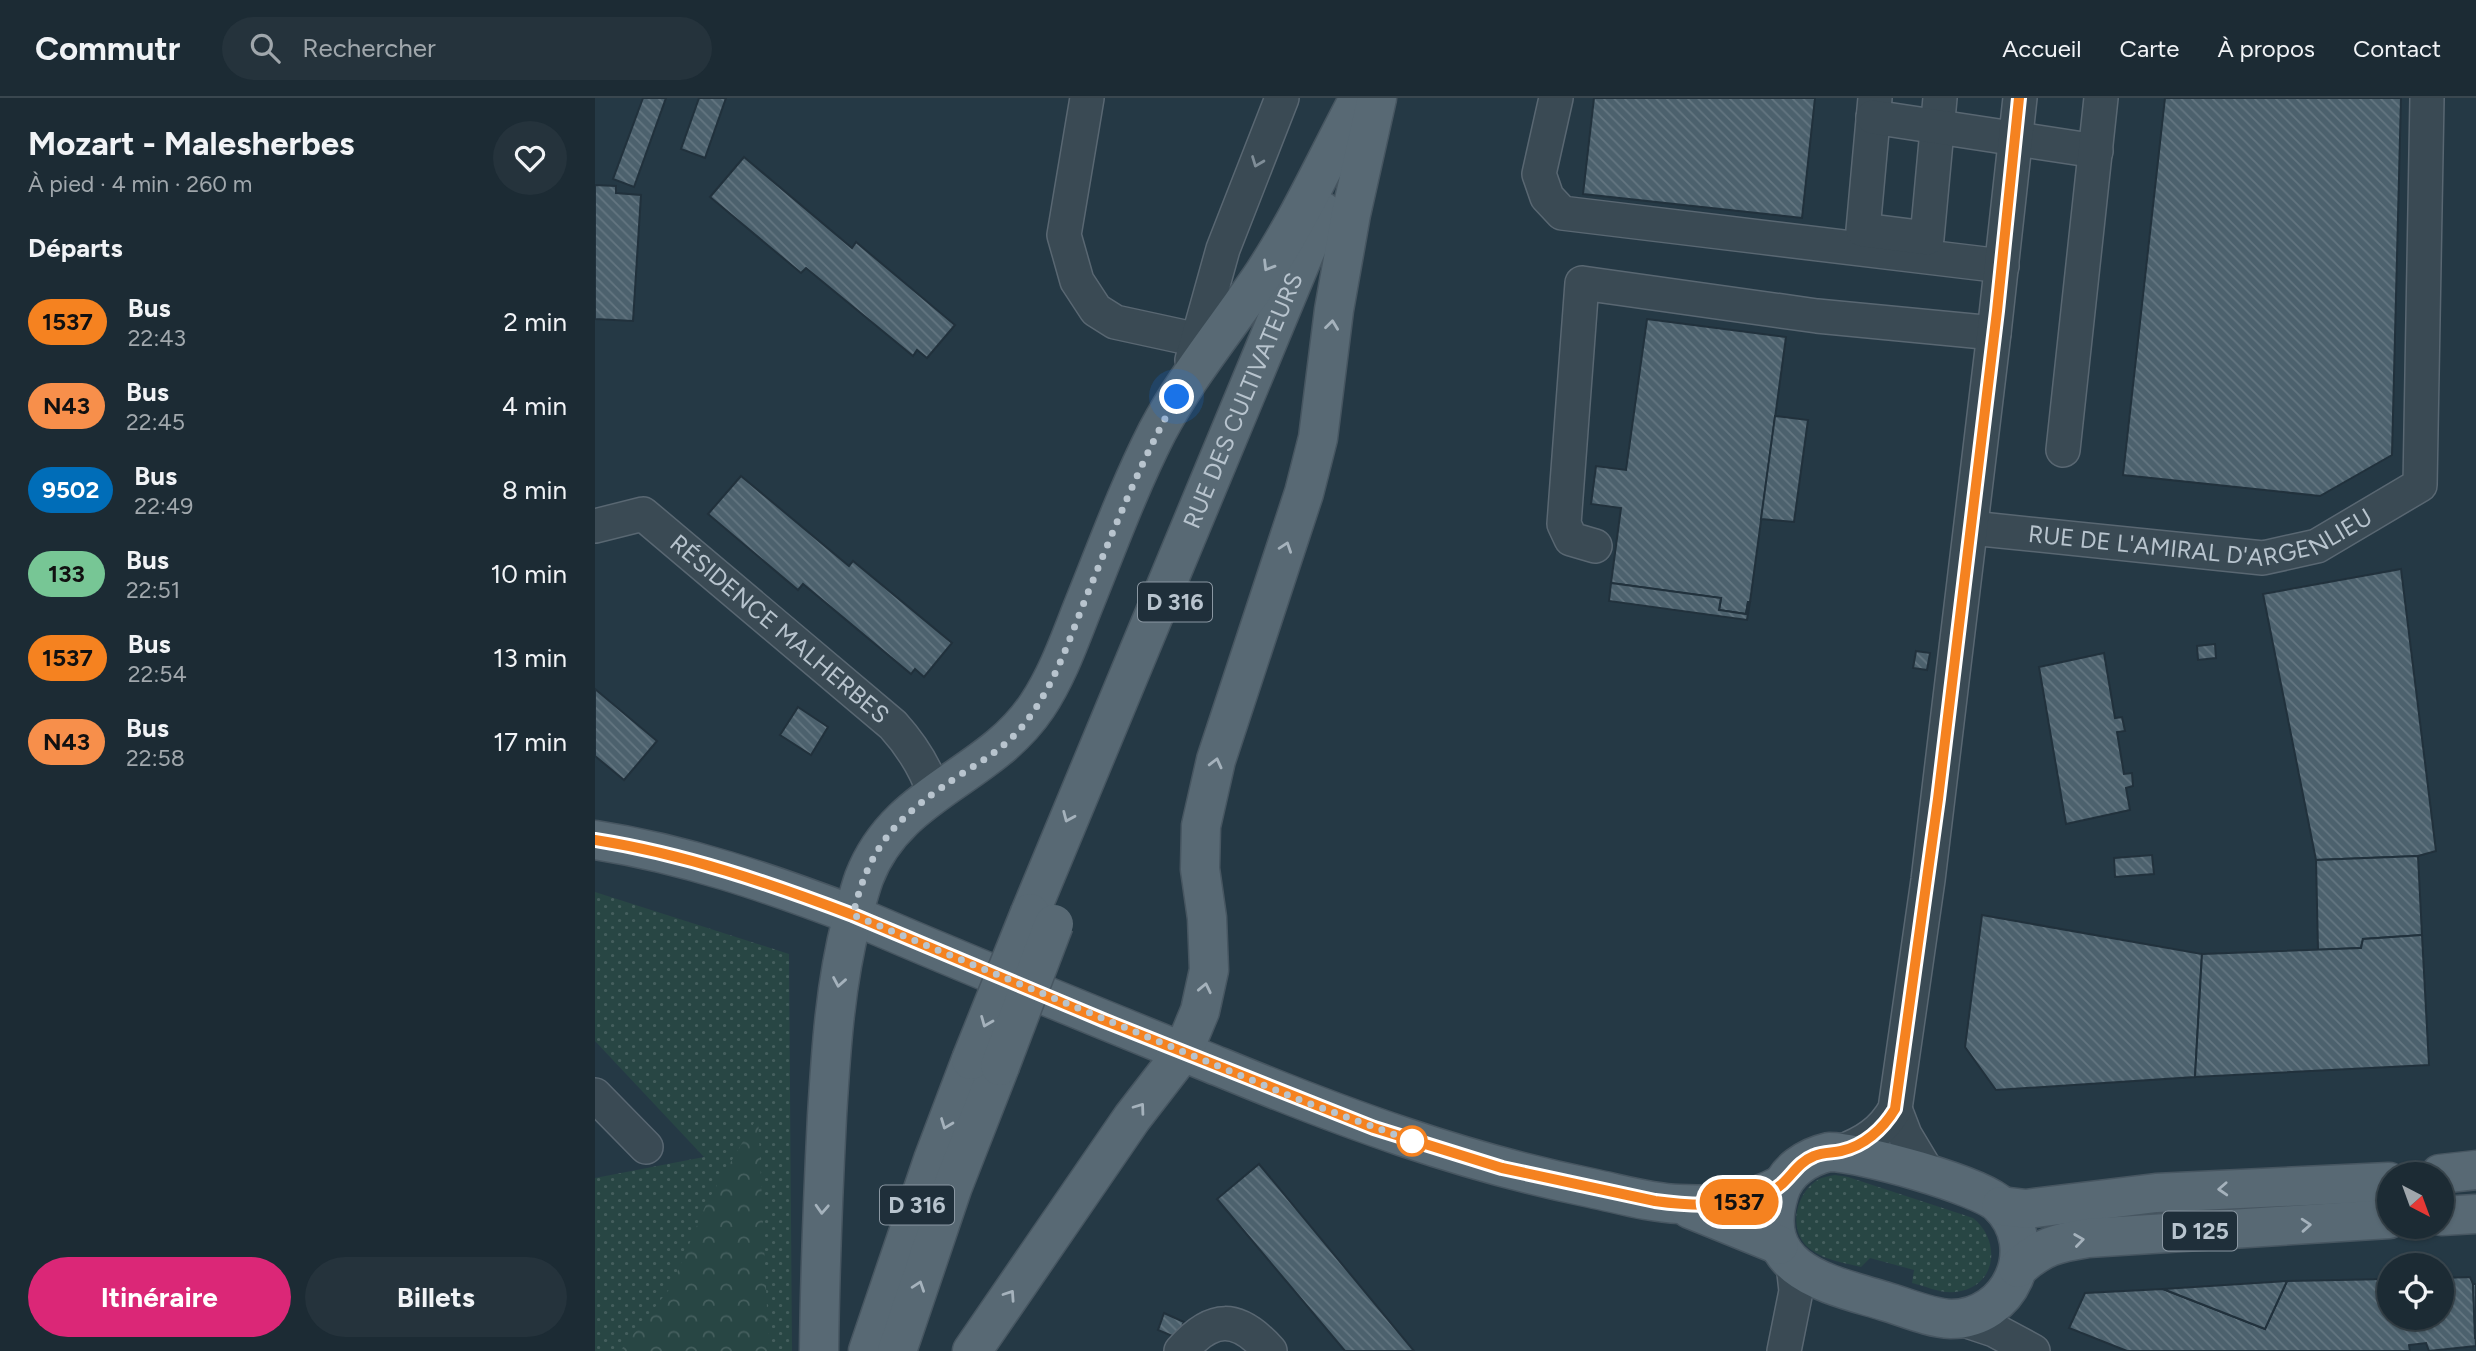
<!DOCTYPE html>
<html lang="fr">
<meta charset="utf-8">
<style>
:root{--surface:#1c2b34;--page:#25333c;--text:#f1f3f6;--muted:#a0a7ac;--line:#3a474f;--accent:#db2777}
body{margin:0;font-family:Figtree,sans-serif;background:var(--page);color:var(--text);height:100vh;display:flex;flex-direction:column;font-size:26px;white-space:nowrap}
*{box-sizing:border-box;margin:0}
p{font-size:23px;color:var(--muted)}
.icon{flex:none;width:38px;height:38px;fill:none;stroke:currentColor;stroke-width:2;stroke-linecap:round;stroke-linejoin:round}
.map{position:relative;flex:1;overflow:hidden}
.sheet{display:flex;flex-direction:column;background:var(--surface);width:595px}
.sheet>*{flex:none}
.badge{padding:0 14px;border-radius:23px;font-size:24px;line-height:46px}
.needle{width:46px;rotate:139deg}
.controls{position:absolute;left:1782px;top:1064px;display:grid;gap:14px}
.controls a{display:grid;place-items:center;width:77px;height:77px;border-radius:50%;background:var(--surface);box-shadow:0 2px 5px #0004,0 0 0 2px var(--line);font-size:35px}
.you{position:absolute;width:35px;height:35px;margin:-18px;border:5px solid #fff;border-radius:50%;background:#1a73e8;box-shadow:0 0 0 10px #1a73e833}
.map>.badge{position:absolute;translate:-50% -50%;box-shadow:0 0 0 4px #fff}
h2{padding:0 28px;font-size:26px;line-height:63px}
.round{display:grid;place-items:center;flex:none;width:74px;height:74px;border-radius:37px;background:var(--page)}
.head{display:flex;align-items:center;justify-content:space-between;height:119px;padding:0 28px}
h1{font-size:33px;font-weight:700;line-height:52px}
.primary-button{display:flex;gap:14px;margin-top:auto;padding:14px 28px}
.primary-button a{flex:1;height:80px;border-radius:42px;background:var(--accent);color:#fff;font-size:28px;font-weight:700;line-height:80px;text-align:center}
.primary-button a+a{background:var(--page);color:var(--text)}
ul{padding:0;list-style:none}
li{display:flex;align-items:center;gap:21px;height:84px;padding:0 28px}
li div{flex:1}
li b{display:block;font-size:26px}
li em{font-style:normal}
li .badge{min-width:77px;font-weight:700;text-align:center}
header{display:flex;align-items:center;gap:42px;box-sizing:border-box;height:98px;padding:0 35px;background:var(--surface);border-bottom:2px solid var(--line)}
header strong{font-size:33px}
nav{display:flex;gap:38px;margin-inline-start:auto;font-size:24px}
.search{width:490px;height:63px;background:var(--page);display:flex;align-items:center;gap:18px;box-sizing:border-box;padding:0 24px;border-radius:38px;color:var(--muted);font-size:26px}
main{display:flex;flex:1;min-height:0}
.map>svg:first-child{display:block}
.grass{fill:url(#grass-dots)}
.forest{fill:url(#forest-crowns)}
.building{fill:url(#building-back-hatch);stroke:#21313c;stroke-width:2}
.lines{fill:none;stroke-linecap:round;stroke-linejoin:round}
.minor-casing{stroke:#596772;stroke-width:36}
.major-casing{stroke:#475661;stroke-width:41}
.minor{stroke:#3a4a54;stroke-width:33}
.major{stroke:#586974;stroke-width:38}
.major-bridge-casing{stroke:#475661;stroke-width:41;stroke-linecap:butt}
.major-bridge{stroke:#586974;stroke-width:38}
.oneway{stroke:#7f8d97}
.oneway2{stroke:#a5b2bc}
.line-casing{stroke:#fff;stroke-width:16}
.line{stroke:#f58220;stroke-width:10}
.walk{stroke:#b8c4ce;stroke-width:7;stroke-dasharray:0 12.6}
.stop-dot{fill:#fff;stroke:#f58220;stroke-width:3.5}
.labels{text-anchor:middle;stroke-width:7;stroke-linejoin:round;paint-order:stroke}
.shield{fill:#1f2f3a;stroke:#8a97a2;stroke-width:2}
.shield-label{font-size:23px;font-weight:bold;fill:#b8c4ce}
.street-label{font-size:24px;fill:#b8c4ce;stroke:#1f2f3a}
</style>
<header>
<strong>Commutr</strong>
<div class="search"><svg class="icon" aria-label="search" viewBox="0 0 24 24"><circle cx="10" cy="10" r="6"/><path d="M15 15l6 6"/></svg>Rechercher</div>
<nav><a>Accueil</a><a>Carte</a><a>À propos</a><a>Contact</a></nav>
</header>
<main>
<section class="sheet">
<div class="head"><div><h1>Mozart - Malesherbes</h1><p>À pied · 4 min · 260 m</p></div><a class="round"><svg class="icon" aria-label="heart" viewBox="0 0 24 24"><path d="M12 20l-8-8c-3-5 5-10 8-4 3-6 11-1 8 4z"/></svg></a></div>
<h2>Départs</h2>
<ul>
<li><span class="badge" style="background:#f58220;color:#111">1537</span><div><b>Bus</b><p>22:43</p></div><em>2 min</em></li>
<li><span class="badge" style="background:#f78f4b;color:#111">N43</span><div><b>Bus</b><p>22:45</p></div><em>4 min</em></li>
<li><span class="badge" style="background:#006db8;color:#fff">9502</span><div><b>Bus</b><p>22:49</p></div><em>8 min</em></li>
<li><span class="badge" style="background:#77c695;color:#111">133</span><div><b>Bus</b><p>22:51</p></div><em>10 min</em></li>
<li><span class="badge" style="background:#f58220;color:#111">1537</span><div><b>Bus</b><p>22:54</p></div><em>13 min</em></li>
<li><span class="badge" style="background:#f78f4b;color:#111">N43</span><div><b>Bus</b><p>22:58</p></div><em>17 min</em></li>
</ul>
<div class="primary-button"><a>Itinéraire</a><a>Billets</a></div>
</section>
<div class="map">
<svg width="1881" height="1253" viewBox="0 0 1881 1253">
<defs>
<pattern id="grass-dots" width="8" height="8" patternUnits="userSpaceOnUse" patternTransform="scale(1.75)"><rect width="8" height="8" fill="#284644"/><path d="M2 2h.1M6 6h.1" fill="none" stroke="#455f5e" stroke-width="1.8" stroke-linecap="round"/></pattern>
<pattern id="forest-crowns" width="20" height="18" patternUnits="userSpaceOnUse" patternTransform="scale(1.75)"><rect width="20" height="18" fill="#284644"/><path d="M2 6a3 3 0 1 1 6 0M12 15a3 3 0 1 1 6 0" fill="none" stroke="#455f5e"/></pattern>
<pattern id="building-back-hatch" width="6" height="6" patternUnits="userSpaceOnUse" patternTransform="scale(1.75)"><rect width="6" height="6" fill="#4c616d"/><path d="M-1 5l2 2M0 0l6 6M5-1l2 2" fill="none" stroke="#647681"/></pattern>
</defs>
<rect width="100%" height="100%" fill="#253945"/>
<g class="grass">
<path d="M0,794L194,856L197,1253H0V1080L109,1059L0,943Z"/>
<path d="M1240,1077L1253,1079L1378,1120C1407,1143 1402,1190 1360,1194C1347,1196 1330,1188 1317,1185L1319,1172L1275,1160L1266,1169C1250,1165 1229,1162 1215,1151C1192,1133 1200,1095 1224,1081C1228,1079 1234,1078 1240,1077Z"/>
</g>
<path class="forest" d="M163,1018L174,1253H25L76,1189L112,1104Z"/>
<g class="building">
<path d="M48,0H71L39,89L18,81Z"/>
<path d="M104,0H131L110,60L86,51Z"/>
<path d="M999,0H1220L1207,120L988,96Z"/>
<path d="M1570,0H1806L1797,357L1725,398L1528,377Z"/>
<path d="M149,59L257,150L261,144L360,227L332,260L322,252L318,258L211,170L206,175L115,99Z"/>
<path d="M0,87L21,88V95L46,97L38,223L0,221Z"/>
<path d="M1052,221L1191,239L1155,504H1153L1151,516L1124,512L1126,500L1016,485L1026,410L996,406L1001,368L1031,372Z"/>
<path d="M1180,318L1213,322L1199,424L1166,421Z"/>
<path d="M146,378L254,468L258,463L357,545L329,579L320,571L316,576L208,486L203,492L113,416Z"/>
<path d="M1806,471L1841,753L1823,758L1721,762L1668,496Z"/>
<path d="M1016,485L1126,500L1124,512L1151,516L1153,504H1155L1152,522L1014,503Z"/>
<path d="M1620,546L1621,560L1603,562L1602,548Z"/>
<path d="M1321,553L1335,555L1332,572L1318,570Z"/>
<path d="M1509,555L1520,620L1527,619L1530,633L1522,634L1529,676L1537,675L1538,688L1531,690L1535,712L1471,726L1444,569Z"/>
<path d="M0,591L62,643L29,682L0,658Z"/>
<path d="M203,609L233,629L216,657L185,637Z"/>
<path d="M1557,757L1559,776L1520,779L1519,760Z"/>
<path d="M1823,758L1827,837L1768,841L1766,850L1723,852L1721,762Z"/>
<path d="M1387,817L1607,856L1600,979L1401,992L1370,949Z"/>
<path d="M1827,837L1834,967L1600,979L1607,856L1766,850L1768,841Z"/>
<path d="M664,1066L819,1253H750L622,1101Z"/>
<path d="M1875,1179L1878,1186L1881,1248L1834,1253L1831,1245L1814,1247L1815,1253H1532L1474,1230L1490,1195L1568,1191L1670,1231L1692,1183L1794,1181V1220H1846V1180Z"/>
<path d="M1692,1183L1670,1231L1568,1191Z"/>
<path d="M1878,1186H1881V1240H1880Z"/>
<path d="M569,1215L589,1224L582,1240L563,1232Z"/>
</g>
<g class="lines">
<g class="minor-casing">
<g id="minor">
<path d="M492,0L469,137L482,183L501,212L520,224L603,242"/>
<path d="M961,0L944,76L952,99L967,115L1407,168"/>
<path d="M1280,0L1268,132L1332,140L1345,0"/>
<path d="M1278,19L1501,53"/>
<path d="M597,262L628,151L687,0"/>
<path d="M1468,352L1506,0"/>
<path id="s1" d="M0,428L48,416L298,627C317,648 330,668 339,695"/>
<path id="s2" d="M1376,430L1668,460L1722,448L1825,387L1832,0"/>
<path d="M1000,448L976,441L969,426L987,185L1222,218L1399,235"/>
<path d="M0,997L51,1049"/>
<path d="M1300,1011L1310,1037L1334,1077"/>
<path d="M1245,1054C1269,1045 1287,1034 1300,1011L1333,782L1399,235L1425,0"/>
<path d="M1366,1221L1399,1232L1438,1253"/>
<path d="M586,1253C617,1217 642,1216 675,1253"/>
<path d="M1189,1253L1201,1193L1198,1166"/>
</g>
</g>
<g class="major-casing">
<g id="major">
<path d="M0,742C90,756 174,785 258,817C380,870 502,919 625,969C746,1019 867,1064 996,1090C1025,1096 1055,1105 1084,1106C1123,1108 1152,1105 1186,1087"/>
<path id="s3" d="M435,815L727,113"/>
<path d="M1234,1054C1264,1054 1385,1087 1405,1107C1448,1150 1415,1221 1356,1221C1334,1220 1310,1209 1289,1203C1233,1186 1161,1173 1184,1096C1190,1073 1212,1059 1234,1054Z"/>
<path d="M1845,1076L1881,1072"/>
<path d="M1406,1108L1431,1111L1561,1095L1794,1084"/>
<path d="M1095,1111L1184,1147"/>
<path d="M1846,1118L1881,1116"/>
<path d="M1423,1170C1447,1148 1462,1145 1493,1140L1794,1121"/>
<path d="M224,1253C225,1175 228,1097 232,1018C236,952 240,886 257,821C261,807 264,794 269,780C302,693 394,680 442,608C462,578 474,544 487,511C511,452 533,391 562,334C592,277 633,229 669,175C705,120 733,58 764,0"/>
<path d="M273,1253L338,1062L376,962"/>
<path d="M302,1253L358,1088L405,968"/>
<path d="M377,1253L537,1020L588,954L605,913L614,872L612,820L605,771L606,728L621,662L709,395L723,340L739,212L756,116L782,0"/>
</g>
</g>
<use href="#minor" class="minor"/>
<use href="#major" class="major"/>
<g class="major-bridge-casing">
<g id="major-bridge">
<path d="M376,962L435,815"/>
<path d="M405,968L459,826"/>
</g>
</g>
<use href="#major-bridge" class="major-bridge"/>
</g>
<defs><path id="oneway-chevron" d="M-2-3.5L2.5 0L-2 3.5" fill="none" stroke-width="1.6" stroke-linecap="round" stroke-linejoin="round" transform="scale(1.75)"/></defs>
<use class="oneway" href="#oneway-chevron" transform="translate(662 64) rotate(111)"/>
<g class="oneway2">
<use href="#oneway-chevron" transform="translate(673 168) rotate(121)"/>
<use href="#oneway-chevron" transform="translate(737 227) rotate(-83)"/>
<use href="#oneway-chevron" transform="translate(691 449) rotate(-71)"/>
<use href="#oneway-chevron" transform="translate(621 665) rotate(-76)"/>
<use href="#oneway-chevron" transform="translate(473 719) rotate(113)"/>
<use href="#oneway-chevron" transform="translate(244 884) rotate(100)"/>
<use href="#oneway-chevron" transform="translate(610 890) rotate(-78)"/>
<use href="#oneway-chevron" transform="translate(391 924) rotate(112)"/>
<use href="#oneway-chevron" transform="translate(545 1010) rotate(-54)"/>
<use href="#oneway-chevron" transform="translate(351 1026) rotate(111)"/>
<use href="#oneway-chevron" transform="translate(1628 1091) rotate(177)"/>
<use href="#oneway-chevron" transform="translate(227 1111) rotate(93)"/>
<use href="#oneway-chevron" transform="translate(1711 1127) rotate(-4)"/>
<use href="#oneway-chevron" transform="translate(1484 1142) rotate(-8)"/>
<use href="#oneway-chevron" transform="translate(324 1188) rotate(-71)"/>
<use href="#oneway-chevron" transform="translate(415 1197) rotate(-56)"/>
</g>
<g class="lines">
<g class="line-casing">
<path id="line" d="M0,742C89,756 174,785 258,817L508,922L779,1030L907,1070L1060,1103C1096,1108 1157,1112 1187,1086C1198,1076 1204,1064 1219,1058C1228,1054 1237,1055 1246,1053C1269,1048 1288,1031 1300,1011L1343,701L1402,213L1424,0"/>
</g>
<use href="#line" class="line"/>
<path class="walk" d="M582,299C546,362 520,429 492,497C475,539 461,584 433,621C416,645 392,660 368,675C306,716 275,743 258,817L705,1002L823,1045L817,1043"/>
</g>
<circle class="stop-dot" cx="817" cy="1043" r="14"/>
<g class="labels">
<g class="shield">
<rect x="543" y="484.5" width="74" height="39" rx="5"/>
<rect x="285" y="1087.5" width="74" height="39" rx="5"/>
<rect x="1568" y="1113.5" width="74" height="39" rx="5"/>
</g>
<g class="shield-label">
<text x="580" y="512">D 316</text>
<text x="322" y="1115">D 316</text>
<text x="1605" y="1141">D 125</text>
</g>
<g class="street-label">
<text dy="8" stroke="none"><textPath href="#s3" startOffset="555">RUE DES CULTIVATEURS</textPath></text>
<text dy="8" stroke="none"><textPath href="#s2" startOffset="234">RUE DE L'AMIRAL D'ARGENLIEU</textPath></text>
<text dy="8" stroke="none"><textPath href="#s1" startOffset="228">RÉSIDENCE MALHERBES</textPath></text>
</g>
</g>
</svg>
<div class="controls">
<a><svg class="needle" viewBox="-14 -14 28 28"><path d="M0-13l5 13h-10z" fill="#e53935"/><path d="M0 13l5-13h-10z" fill="#a0a7ac"/></svg></a>
<a><svg class="icon" aria-label="locate" viewBox="0 0 24 24"><circle cx="12" cy="12" r="6"/><path d="M12 2v4M12 18v4M2 12h4M18 12h4"/></svg></a>
</div>
<div class="you" style="left:582px;top:299px"></div>
<b class="badge" style="left:1144px;top:1104px;background:#f58220;color:#111">1537</b>
</div>
</main>
